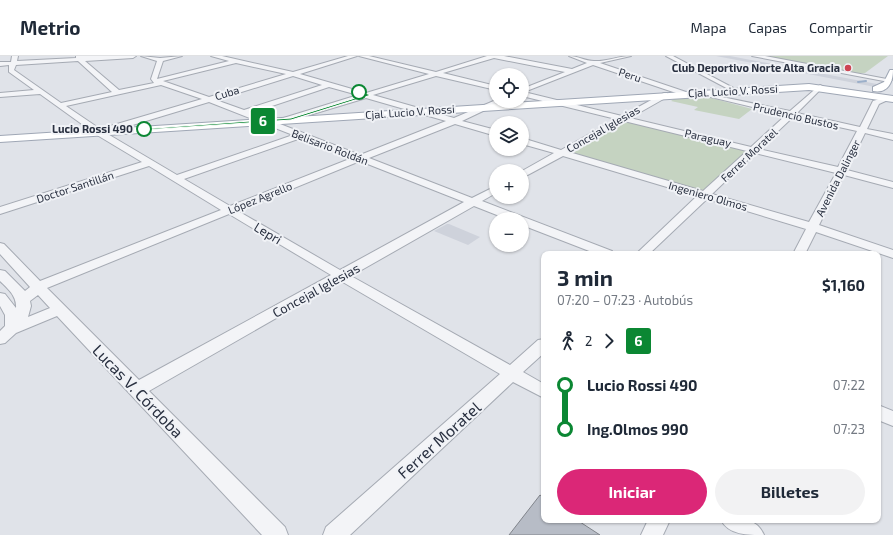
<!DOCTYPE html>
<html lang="es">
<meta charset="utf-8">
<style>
:root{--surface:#fff;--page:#f2f2f3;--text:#1f2937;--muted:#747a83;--line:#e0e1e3;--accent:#db2777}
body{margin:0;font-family:"Exo 2",sans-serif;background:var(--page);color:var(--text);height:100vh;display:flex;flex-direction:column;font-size:15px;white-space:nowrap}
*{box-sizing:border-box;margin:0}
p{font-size:13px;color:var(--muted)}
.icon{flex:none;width:22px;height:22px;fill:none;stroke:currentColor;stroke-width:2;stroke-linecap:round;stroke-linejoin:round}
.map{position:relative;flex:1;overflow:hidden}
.panel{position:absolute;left:541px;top:195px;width:340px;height:272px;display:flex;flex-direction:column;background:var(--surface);border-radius:8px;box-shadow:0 1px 3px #0004}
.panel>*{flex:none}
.badge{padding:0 8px;border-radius:3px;font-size:14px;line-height:26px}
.fabs{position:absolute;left:489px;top:12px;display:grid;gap:8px}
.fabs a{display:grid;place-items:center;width:40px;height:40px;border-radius:50%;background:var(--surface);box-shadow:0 1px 3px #0004;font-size:20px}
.map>.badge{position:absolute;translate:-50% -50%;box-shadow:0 0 0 2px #fff}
.legs{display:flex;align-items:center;gap:6px;height:44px;padding:0 16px;font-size:13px}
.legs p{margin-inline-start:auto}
.summary{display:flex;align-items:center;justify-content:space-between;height:68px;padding:0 16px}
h1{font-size:22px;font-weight:700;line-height:30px}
.primary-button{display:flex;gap:8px;margin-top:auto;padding:8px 16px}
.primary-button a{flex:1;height:46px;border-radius:24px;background:var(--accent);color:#fff;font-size:16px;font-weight:700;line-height:46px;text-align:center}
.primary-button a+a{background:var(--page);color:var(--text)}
ul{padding:0 16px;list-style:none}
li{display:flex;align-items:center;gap:14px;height:44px;font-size:15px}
li i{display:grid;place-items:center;width:6px;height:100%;margin:0 5px;background:currentColor}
li i::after{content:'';width:10px;height:10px;margin:-5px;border:3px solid;border-radius:50%;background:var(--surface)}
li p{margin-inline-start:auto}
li:first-child i{background:linear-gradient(#0000 50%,currentColor 0)}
li:last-child i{background:linear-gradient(currentColor 50%,#0000 0)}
header{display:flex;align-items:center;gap:24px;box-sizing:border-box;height:56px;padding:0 20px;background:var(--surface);border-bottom:1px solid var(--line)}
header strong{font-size:19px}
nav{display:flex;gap:22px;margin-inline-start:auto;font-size:14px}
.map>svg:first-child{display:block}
.built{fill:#ced2db}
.green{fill:#c5d3c1}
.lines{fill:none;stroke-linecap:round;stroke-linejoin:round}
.stream{stroke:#9bafc9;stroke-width:2}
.building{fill:#b7bcc6;stroke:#80848b}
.minor-casing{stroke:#a5aab3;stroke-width:2}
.major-casing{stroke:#9fa7b5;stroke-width:2}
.minor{fill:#f3f4f7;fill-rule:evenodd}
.major{fill:#fff;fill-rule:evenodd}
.line-1{fill:#0b8733;stroke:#fff}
.poi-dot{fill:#cd4653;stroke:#f0f2f6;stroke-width:1.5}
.stop-1-dot{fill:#fff;stroke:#0b8733;stroke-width:2}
.labels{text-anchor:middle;stroke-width:4;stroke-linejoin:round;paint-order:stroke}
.far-poi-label{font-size:11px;font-weight:bold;fill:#293040;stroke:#f0f2f6;text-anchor:end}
.far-street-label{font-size:11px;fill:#293040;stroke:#f0f2f6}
.far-stop-label{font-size:11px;font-weight:bold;fill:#293040;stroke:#f0f2f6;text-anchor:end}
.street-label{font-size:13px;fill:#293040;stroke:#f0f2f6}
.near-street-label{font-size:16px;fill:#293040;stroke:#f0f2f6}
</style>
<header>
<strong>Metrio</strong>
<nav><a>Mapa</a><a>Capas</a><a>Compartir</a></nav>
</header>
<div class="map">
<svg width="893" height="479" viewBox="0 0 893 479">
<rect width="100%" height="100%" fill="#e0e3e9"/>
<g class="built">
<path d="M716,0H730L877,28L875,31Z"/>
<path d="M447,168H449L480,181L468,189L434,175Z"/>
</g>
<g class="green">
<path d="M759,0H888L865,17H853Z"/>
<path d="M704,40L752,53L739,63L694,54L698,51L671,45L677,41Z"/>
<path d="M627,64L749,94L702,136L568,96Z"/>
</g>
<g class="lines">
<path class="stream" d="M858,26L866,25"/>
</g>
<path class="building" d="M540,439L544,442V464H577L600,479H509Z"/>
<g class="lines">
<g class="minor-casing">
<g id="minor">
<path d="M12,0H18L17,5L76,2V0H136L133,2L85,5L119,34L154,27L151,23L157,5L141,0L160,2L182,0L163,5L157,23L229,5L211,0H222L293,16L348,0H357L300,18L366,37L429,18L359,0H369L436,16L487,0H504L572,13L587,7L569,0C578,0 585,5 594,5C605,6 619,0 631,0L600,7L692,38L685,40L593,9L524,36L622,60L664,37H667V41L630,62L751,91L786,59L698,38V36L790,55L820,29L822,30V32L797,57L860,71L873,45L886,41L890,43L879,48L867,73L893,78V84L865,77L847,114L893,126V132L844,119L819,169L893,194V202L816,176L805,198H793L806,173L707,143L649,198H636L697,140L563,100L522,122V115L554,97L522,88V82L561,94L616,63L522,40V33L565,16L494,2L443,17L496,30V34L436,20L373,39L454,62L496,44L504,45L462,65L496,74V80L455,68L369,102L472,142L496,130V137L482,145L612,195L614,198H597L522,169V163H507L474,150L351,220L510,309L538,284L544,283V297L523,316L544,328V342L513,326L350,479H323L326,471L500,318L341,225L149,335L285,471L288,479H262L57,260L16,277L5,287L0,288V275L5,270V259L0,250V237L5,238L16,252C17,240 8,233 0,225V214L5,215L25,235L30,231L0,198V187L4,188L40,225L221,154L149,110L0,158V151L142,106L97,79L40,38L0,41V37L34,34L9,16V9L0,10V6H11ZM78,5L112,36L61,47L14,14L16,9ZM236,7L286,18L209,41L163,25ZM293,20L322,29L244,54L216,44ZM161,29L202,43L100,73L66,50ZM329,31L358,39L277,64V67L251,57ZM366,42L446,65L360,99L280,68ZM209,46L293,79L177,119L106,77ZM793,61L857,75L838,111L759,93ZM624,65L747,95L703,135L569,96ZM301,82L352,102L230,150L184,123ZM755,97L836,117L809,166L712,138ZM360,105L464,146L340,214L238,155ZM229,158L331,219L139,324L47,232ZM38,239L50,252L28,261L31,250L30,245Z"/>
<path d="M666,0H673L739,35L734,36Z"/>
<path d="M752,0H765L892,24L889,26Z"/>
<path d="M878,349L893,355V370L878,364Z"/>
<path d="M648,464H670L663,479H641Z"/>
<path d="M721,464C739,464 756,460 764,479C747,479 729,479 721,464Z"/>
</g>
</g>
<g class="major-casing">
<g id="major">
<path d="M890,14H893C893,26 888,38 873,35V31L884,26Z"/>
<path d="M809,28L893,40V46L809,34L0,86V80Z"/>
</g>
</g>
<use href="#minor" class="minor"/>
<use href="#major" class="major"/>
</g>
<path class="line-1" d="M358,35L371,39L291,64L144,74L142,73L291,62L365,39L358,37Z"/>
<circle class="poi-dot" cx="848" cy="12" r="4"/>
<g class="stop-1-dot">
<circle cx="359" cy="36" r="7"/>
<circle cx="144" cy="73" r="7"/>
</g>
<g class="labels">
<g class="far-poi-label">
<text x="840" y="16">Club Deportivo Norte Alta Gracia</text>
</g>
<g class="far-street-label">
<text transform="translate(630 19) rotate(18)" y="4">Peru</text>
<text transform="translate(733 35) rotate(-3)" y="4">Cjal. Lucio V. Rossi</text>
<text transform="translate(227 37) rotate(-17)" y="4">Cuba</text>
<text transform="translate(410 56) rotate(-4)" y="4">Cjal. Lucio V. Rossi</text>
<text transform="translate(796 60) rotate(13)" y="4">Prudencio Bustos</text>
<text transform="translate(603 73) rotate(-30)" y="4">Concejal Iglesias</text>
<text transform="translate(708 82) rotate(13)" y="4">Paraguay</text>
<text transform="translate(330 91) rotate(21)" y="4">Belisario Roldán</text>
<text transform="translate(749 99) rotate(-43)" y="4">Ferrer Moratel</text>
<text transform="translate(838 122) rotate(-63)" y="4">Avenida Dalinger</text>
<text transform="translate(75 131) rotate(-18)" y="4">Doctor Santillán</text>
<text transform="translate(708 140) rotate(16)" y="4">Ingeniero Olmos</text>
<text transform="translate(260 142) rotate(-22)" y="4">López Agrello</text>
</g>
<g class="far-stop-label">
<text x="133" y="77">Lucio Rossi 490</text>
</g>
<g class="street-label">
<text transform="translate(268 177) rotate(31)" y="5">Lepri</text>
<text transform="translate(316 234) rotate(-29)" y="5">Concejal Iglesias</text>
</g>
<g class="near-street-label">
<text transform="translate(138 335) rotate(46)" y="6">Lucas V. Córdoba</text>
<text transform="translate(439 384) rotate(-42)" y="6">Ferrer Moratel</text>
</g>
</g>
</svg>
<div class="fabs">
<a><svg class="icon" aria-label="locate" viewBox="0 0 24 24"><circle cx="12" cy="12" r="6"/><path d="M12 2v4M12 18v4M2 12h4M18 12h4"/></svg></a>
<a><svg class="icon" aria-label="layers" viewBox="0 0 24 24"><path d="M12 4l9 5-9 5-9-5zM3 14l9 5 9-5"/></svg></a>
<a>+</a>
<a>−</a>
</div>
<b class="badge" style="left:263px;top:65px;background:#0b8733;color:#fff">6</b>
<section class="panel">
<div class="summary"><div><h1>3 min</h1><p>07:20 – 07:23 · Autobús</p></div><b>$1,160</b></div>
<div class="legs"><svg class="icon" aria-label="walk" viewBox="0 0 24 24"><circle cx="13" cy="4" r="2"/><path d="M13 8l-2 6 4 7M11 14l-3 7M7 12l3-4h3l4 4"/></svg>2<svg class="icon" aria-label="forward" viewBox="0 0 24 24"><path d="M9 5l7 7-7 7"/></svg><b class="badge" style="background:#0b8733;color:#fff">6</b></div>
<ul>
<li><i style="color:#0b8733"></i><b>Lucio Rossi 490</b><p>07:22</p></li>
<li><i style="color:#0b8733"></i><b>Ing.Olmos 990</b><p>07:23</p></li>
</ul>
<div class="primary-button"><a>Iniciar</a><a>Billetes</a></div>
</section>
</div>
